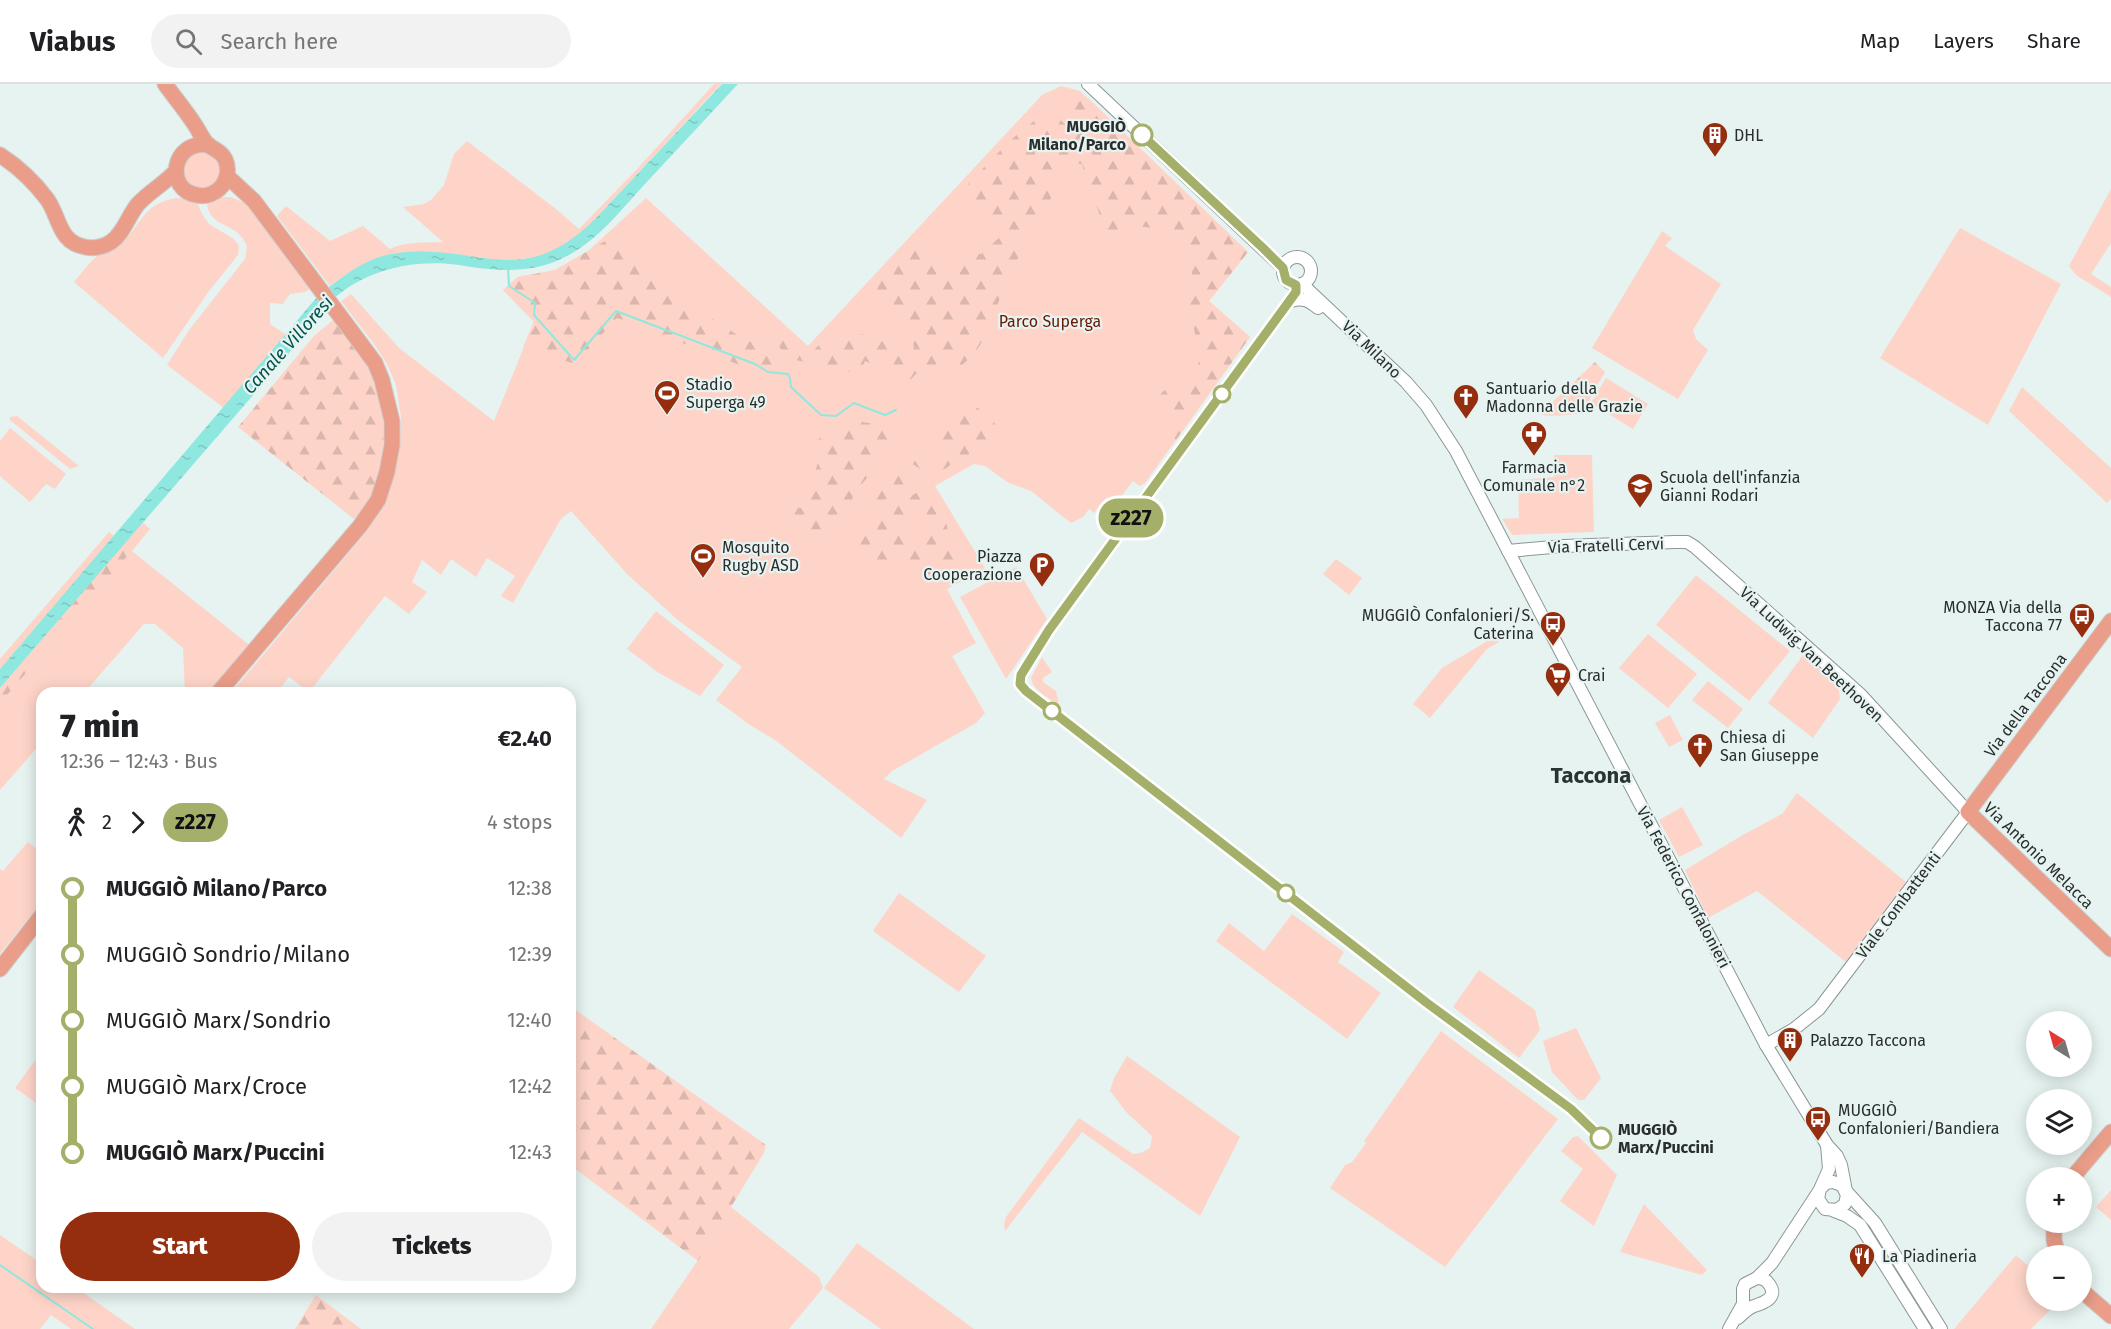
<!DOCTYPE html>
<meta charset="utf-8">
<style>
:root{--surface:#fff;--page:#f2f2f2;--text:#202124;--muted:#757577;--line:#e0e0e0;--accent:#952e0e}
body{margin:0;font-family:"Fira Sans",sans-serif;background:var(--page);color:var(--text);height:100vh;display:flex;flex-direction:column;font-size:22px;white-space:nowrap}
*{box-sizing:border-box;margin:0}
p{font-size:20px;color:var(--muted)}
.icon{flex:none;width:33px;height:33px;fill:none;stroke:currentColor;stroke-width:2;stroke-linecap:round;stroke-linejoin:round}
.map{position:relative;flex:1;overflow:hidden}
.drawer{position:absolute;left:36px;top:603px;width:540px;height:606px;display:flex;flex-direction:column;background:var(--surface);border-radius:18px;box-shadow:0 3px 15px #0003}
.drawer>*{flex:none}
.badge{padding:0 12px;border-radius:20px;font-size:21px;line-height:39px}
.needle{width:39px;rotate:323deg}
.buttons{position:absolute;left:2026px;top:927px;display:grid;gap:12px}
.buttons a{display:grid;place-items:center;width:66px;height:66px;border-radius:50%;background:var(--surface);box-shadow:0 3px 15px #0003;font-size:30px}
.map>.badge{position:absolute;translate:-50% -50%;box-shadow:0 0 0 3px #fff}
.legs{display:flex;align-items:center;gap:9px;height:66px;padding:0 24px;font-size:20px}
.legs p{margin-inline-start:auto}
.summary{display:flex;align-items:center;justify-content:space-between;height:102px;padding:0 24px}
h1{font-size:33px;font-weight:800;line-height:45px}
.cta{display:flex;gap:12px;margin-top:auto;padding:12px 24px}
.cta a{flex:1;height:69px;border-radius:36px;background:var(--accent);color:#fff;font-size:24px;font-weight:800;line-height:69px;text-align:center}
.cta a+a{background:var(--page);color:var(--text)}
ul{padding:0 24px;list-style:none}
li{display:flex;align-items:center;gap:21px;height:66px;font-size:22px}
li i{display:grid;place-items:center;width:9px;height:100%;margin:0 8px;background:currentColor}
li i::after{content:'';width:15px;height:15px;margin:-8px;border:4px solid;border-radius:50%;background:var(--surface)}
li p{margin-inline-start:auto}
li:first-child i{background:linear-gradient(#0000 50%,currentColor 0)}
li:last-child i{background:linear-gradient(currentColor 50%,#0000 0)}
header{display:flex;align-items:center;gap:36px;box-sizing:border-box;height:84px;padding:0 30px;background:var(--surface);border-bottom:2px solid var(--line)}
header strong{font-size:28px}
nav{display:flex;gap:33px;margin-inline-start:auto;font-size:21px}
.search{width:420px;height:54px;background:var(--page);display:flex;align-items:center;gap:15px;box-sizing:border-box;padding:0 21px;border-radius:33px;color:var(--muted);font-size:22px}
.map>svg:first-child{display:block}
.green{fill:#fed4c8}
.forest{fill:url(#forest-firs);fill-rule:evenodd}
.water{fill:url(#water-ripples)}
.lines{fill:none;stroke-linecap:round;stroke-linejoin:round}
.stream{stroke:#8fe8df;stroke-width:2}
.minor-casing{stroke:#8b9695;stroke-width:14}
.major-casing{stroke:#cccdcd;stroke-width:17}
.minor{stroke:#fff;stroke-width:12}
.major{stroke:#ea9e89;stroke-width:15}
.line-1-casing{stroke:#fff;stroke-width:14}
.line-1{stroke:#a4b069;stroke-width:9}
.stop-1-dot{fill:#fff;stroke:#a4b069;stroke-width:3}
.labels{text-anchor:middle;stroke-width:4.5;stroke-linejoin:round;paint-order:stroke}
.stop-label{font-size:16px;font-weight:bold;fill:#292e2d;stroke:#e6f3f1;text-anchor:end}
.poi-label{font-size:16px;fill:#292e2d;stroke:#e6f3f1;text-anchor:start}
.park-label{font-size:16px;fill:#681800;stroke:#e6f3f1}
.street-label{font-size:16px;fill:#292e2d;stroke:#e6f3f1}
.water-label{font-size:18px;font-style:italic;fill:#00544e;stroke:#e6f3f1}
.district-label{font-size:22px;font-weight:bold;fill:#293332;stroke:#e6f3f1}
</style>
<header>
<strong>Viabus</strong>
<div class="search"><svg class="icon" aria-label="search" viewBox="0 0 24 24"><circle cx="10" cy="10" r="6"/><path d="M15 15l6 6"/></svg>Search here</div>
<nav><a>Map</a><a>Layers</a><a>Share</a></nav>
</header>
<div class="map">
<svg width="2111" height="1245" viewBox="0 0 2111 1245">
<defs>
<pattern id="forest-firs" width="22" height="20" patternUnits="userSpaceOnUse" patternTransform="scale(1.5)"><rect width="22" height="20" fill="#fed4c8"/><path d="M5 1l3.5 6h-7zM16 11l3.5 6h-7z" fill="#dab6ac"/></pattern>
<pattern id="water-ripples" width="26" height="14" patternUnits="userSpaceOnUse" patternTransform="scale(1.5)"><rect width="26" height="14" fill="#8fe8df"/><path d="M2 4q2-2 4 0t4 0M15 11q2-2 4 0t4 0" fill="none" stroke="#7bc7c0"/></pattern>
</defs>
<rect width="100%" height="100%" fill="#e6f3f1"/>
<g class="green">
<path d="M714,0H721L595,135L580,150L552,168L536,173L505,177L434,168L395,169L370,177L345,191L330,202L277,132L286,122L330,157L363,142L390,165C406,157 425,159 443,158L403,123L424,120L431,116L444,101L454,70L467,57L556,125L579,145L639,83Z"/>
<path d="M1061,2L1080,7L1248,168L1209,217L1250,253L1145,399L1140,402L1133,397L1115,421L1106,414L1094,429L1089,425L1083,433L1071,439L1031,407L1007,398L985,382L974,380L935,402L985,484L947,505L976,559L952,572L985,629L976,639L892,687L884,695L927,716L901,754L775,656L750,641L716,616L742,583L679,537L627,490L571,427L561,435L513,519L501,512L515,492L487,474L476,493L451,475L441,491L422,476L412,498L427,508L409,530L385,512L309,608L289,593L276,609H231L368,446L388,407L399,369L401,333L396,301L387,280L374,260L341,217L351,210L399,264L494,337L534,238L503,206L518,193L555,186L587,168L646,114L808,262L1042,11Z"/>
<circle cx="202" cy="86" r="18"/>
<path d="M2111,105V159L2091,190L2111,203V213L2076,191L2069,182Z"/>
<path d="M221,113H231L249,121L314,202L305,208L290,210L283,220L270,219V240L285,250L224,324L167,281L189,246L245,175L247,162C245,158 242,153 239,150C226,139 211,140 207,121Z"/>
<path d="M176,114L191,115L198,120L202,130L209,140L234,155L239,162L238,171L209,207L163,274L74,198C81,190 88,180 96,173C104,166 115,166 124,157C143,137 144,120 176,114Z"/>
<path d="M1960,144L2061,200L1988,341L1880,274Z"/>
<path d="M1662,147L1672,154L1665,162L1721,200L1693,246L1696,255L1708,266L1678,315L1592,264Z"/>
<path d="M1606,294L1648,320L1633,345L1591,319Z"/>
<path d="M2022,303L2111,384V415L2107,419L2009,327Z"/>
<path d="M17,332L79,382L70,385L10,336V333Z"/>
<path d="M10,344L66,390L55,405L46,400L30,418L0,392V357Z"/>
<path d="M1554,371H1592L1594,448L1512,451L1502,435L1519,434L1518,396L1554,393Z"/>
<path d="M142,438L150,445L132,467L253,564L216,609H185L183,564L155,540H144L84,609H42V658L0,706V619L128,470L121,463Z"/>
<path d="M109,448L114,452L0,585V575Z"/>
<path d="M1336,475L1362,494L1349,511L1323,490Z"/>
<path d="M1016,483L1047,535L1006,595L960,513Z"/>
<path d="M1696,491L1790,567L1749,617L1656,541Z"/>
<path d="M656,527L724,581L700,612L659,589L627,565Z"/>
<path d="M1648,550L1697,590L1668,624L1619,584Z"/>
<path d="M1496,552L1499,558L1487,565L1430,634L1413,620L1442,584Z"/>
<path d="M1803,571L1838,601L1840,615L1813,654L1768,619Z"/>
<path d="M1042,573L1052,588L1043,594V598L1056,607L1059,621C1049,614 1033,607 1031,594Z"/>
<path d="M1708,597L1743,625L1728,644L1692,616Z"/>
<path d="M1670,631L1683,656L1669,663L1655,639Z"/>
<path d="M1797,709L1906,798L1846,878L1757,807L1708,834L1685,786L1741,752L1782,730Z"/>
<path d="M1682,723L1703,761L1679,773L1659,736Z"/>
<path d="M28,758L42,769V817L0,870V785L3,787Z"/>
<path d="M899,809L986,872L959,908L873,847Z"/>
<path d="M1292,830L1344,868L1338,878L1381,909L1347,955L1216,857L1229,839L1264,867Z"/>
<path d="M1479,886L1535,926L1540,946L1519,974L1453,923Z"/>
<path d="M1576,944L1601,994L1584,1016H1578L1552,988L1543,957Z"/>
<path d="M1441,947L1558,1035L1445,1183L1330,1104L1345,1081L1352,1078L1366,1059L1364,1057Z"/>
<path d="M1127,972L1240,1053L1200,1132L1082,1048L1005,1147L1004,1140L1006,1133L1079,1034L1133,1070L1141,1069L1150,1064L1152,1052L1127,1029L1110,1007L1114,994Z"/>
<path d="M37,974L42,977V1023L15,1004Z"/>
<path d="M1578,1052L1617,1091L1594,1142L1560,1117L1583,1085L1561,1067L1573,1053Z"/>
<path d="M2111,1106V1136L2096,1123Z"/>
<path d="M1644,1120L1707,1186L1702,1191L1620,1168Z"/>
<path d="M731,1123L819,1193L823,1204L789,1245H651L698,1176Z"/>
<path d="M0,1151L42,1180V1203H75L135,1245H71L51,1231L40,1245H0Z"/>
<path d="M857,1159L974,1245H881L824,1204Z"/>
<path d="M2016,1171L2037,1190V1216L2059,1217L2031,1245H1954Z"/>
</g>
<g class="forest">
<path d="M1088,14L1248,168L1209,217L1250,253L1176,356L1169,348L1160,311L1173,297L1194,294L1202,268L1195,250L1189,220L1193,179L1170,146L1136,142L1111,153L1106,149L1082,80L1065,78L1052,106L1049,125L1036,139L1005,200L987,250L974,270L959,284C947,285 930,279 920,287C911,293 912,297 900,302L880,283L865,277L862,284L863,291L787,274L778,261L782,254L798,263L812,268C831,247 854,244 880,256C887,260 895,268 901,274L914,268L913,255L875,205C886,190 900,167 920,162C926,161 933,164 939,166C943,179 948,183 962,183L965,173L971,169L981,170L999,154L986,127L974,123L964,110L965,103C992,77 1017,44 1051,27L1072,47L1074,26L1078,18Z"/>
<path d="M607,156L664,206L686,224L699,226L745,256L779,268L780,283L763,286L745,283L617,234L575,280L523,263L534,237L503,206L518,193L555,186Z"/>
<path d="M333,236C346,251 359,266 368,284C389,323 388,374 371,414C368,421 360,428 354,435L238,343L314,252Z"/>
<path d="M1595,278L1605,288C1596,306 1586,308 1591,330C1576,328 1553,335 1540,330Z"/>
<path d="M964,320C979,322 986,328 995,340L991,359L986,364L980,363L971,358L969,361C970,371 970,373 961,378L950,375L951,380C943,389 929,388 921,399L919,395L920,385L913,380C907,386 909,395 904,403C898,412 883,417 873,418L874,410L877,407C876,393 890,389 898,381C902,377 904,373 907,368L912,369L923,377L940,372L933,346C937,342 940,337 945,335C953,331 956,331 959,322Z"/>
<path d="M861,338L884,341L895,352L892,365C873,374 874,392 855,406C851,418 849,431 839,440C834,444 831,444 825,445C808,448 798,443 789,428L791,422L805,425L809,421L808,411L818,406L817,397L814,392L818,378L809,364C822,348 842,344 861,338Z"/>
<path d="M922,405L936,421L947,441L948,459L956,478C939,506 913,480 890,478C884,477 877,481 871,483L863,478L853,459L878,424L910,413ZM916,429L921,432L926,457L918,463L908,457L902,450L907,437Z"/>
<path d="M121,463L129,470L0,619V604Z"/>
<path d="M570,922L766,1061L764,1069L698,1177L570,1081Z"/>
<path d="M316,1211L361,1245H295Z"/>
</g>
<path class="water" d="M722,0H738C707,33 676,67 645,100C620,127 596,159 561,175C529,190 493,187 459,181C409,174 356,188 322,226C309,240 298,258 286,273L0,604V585L317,213C339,195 367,172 397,169C481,159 521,208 595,135Z"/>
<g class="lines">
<g class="stream">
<path d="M508,183L509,202L535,219L534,231L574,276L616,227L755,280L768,288L788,290L790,294L791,303L821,331L836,332L854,319L885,331L896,326"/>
<path d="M0,1181L93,1245"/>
</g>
<g class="minor-casing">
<g id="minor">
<path d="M1088,0L1283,184"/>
<circle cx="1297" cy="187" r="14"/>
<path d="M1302,200L1406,298L1426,321L1456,367L1766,961L1827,1061L1837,1072L1841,1081L1846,1107"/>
<path d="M1291,217C1303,213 1309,217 1318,224"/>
<path d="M1508,467L1564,462L1675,458H1687L1695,463L1861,611L1968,728L1819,925L1794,945L1766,961"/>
<path d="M1821,1103L1829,1085L1827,1061"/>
<path d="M1847,1108L1875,1139L1941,1245"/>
<path d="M1834,1127L1847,1132L1860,1141L1925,1245"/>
<path d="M1738,1234C1742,1230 1748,1224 1754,1222C1763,1219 1779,1214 1769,1200C1766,1195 1762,1194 1757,1194"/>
<path d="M1729,1245L1743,1220V1205L1745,1200L1757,1194L1772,1179L1821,1104L1826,1099L1833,1098L1842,1101L1847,1111L1845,1120L1837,1126L1825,1125L1818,1115L1820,1105"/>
</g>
</g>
<g class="major-casing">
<g id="major">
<path d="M165,0C175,14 186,27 195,41C199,47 203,56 208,61C215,66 221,67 225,75C230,85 227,98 219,105C213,110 205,113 197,111C164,106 172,55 209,61"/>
<path d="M0,71C17,82 35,99 47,115C60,133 58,158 85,163C94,165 103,163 111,158C124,149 128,132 138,120C149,108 164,100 176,87"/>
<path d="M2111,537L1968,728L2111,865"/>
<path d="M218,609L360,442L378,416L387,388L392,361V337L382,296L375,279L364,264L254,117L227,92"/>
<path d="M0,885L42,831"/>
<path d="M2072,1094L2111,1048"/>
<path d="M2054,1138V1156L2058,1172"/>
<path d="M2082,1207L2111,1232"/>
</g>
</g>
<use href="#minor" class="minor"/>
<use href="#major" class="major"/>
</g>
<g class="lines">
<g class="line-1-casing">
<path id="line-1" d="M1142,51L1264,165L1283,184L1286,196L1296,201V208L1049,546L1021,591L1020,600L1026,607L1427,919L1571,1025L1601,1054"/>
</g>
<use href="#line-1" class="line-1"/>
</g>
<defs>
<g id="building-pin" transform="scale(1.35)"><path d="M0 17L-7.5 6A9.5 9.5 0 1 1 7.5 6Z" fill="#952e0e" stroke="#e6f3f1"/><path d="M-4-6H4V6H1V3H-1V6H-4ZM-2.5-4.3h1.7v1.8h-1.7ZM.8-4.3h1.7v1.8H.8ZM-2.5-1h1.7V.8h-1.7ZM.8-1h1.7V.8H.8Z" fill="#fff"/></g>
<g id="stadium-pin" transform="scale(1.35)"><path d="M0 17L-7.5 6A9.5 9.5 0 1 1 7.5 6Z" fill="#952e0e" stroke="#e6f3f1"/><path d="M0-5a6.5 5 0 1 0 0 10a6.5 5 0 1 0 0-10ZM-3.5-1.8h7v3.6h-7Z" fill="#fff"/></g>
<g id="church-pin" transform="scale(1.35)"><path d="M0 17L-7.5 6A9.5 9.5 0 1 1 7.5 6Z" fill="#952e0e" stroke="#e6f3f1"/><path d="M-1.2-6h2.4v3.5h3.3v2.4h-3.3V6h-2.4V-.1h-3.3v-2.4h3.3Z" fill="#fff"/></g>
<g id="pharmacy-pin" transform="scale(1.35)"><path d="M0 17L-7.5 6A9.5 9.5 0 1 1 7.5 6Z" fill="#952e0e" stroke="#e6f3f1"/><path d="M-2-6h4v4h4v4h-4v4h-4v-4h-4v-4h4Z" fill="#fff"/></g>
<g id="school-pin" transform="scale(1.35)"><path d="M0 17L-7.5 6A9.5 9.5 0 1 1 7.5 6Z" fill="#952e0e" stroke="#e6f3f1"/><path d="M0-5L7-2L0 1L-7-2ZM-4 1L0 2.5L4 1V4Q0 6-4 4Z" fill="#fff"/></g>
<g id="parking-pin" transform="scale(1.35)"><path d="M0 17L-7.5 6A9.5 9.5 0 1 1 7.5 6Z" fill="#952e0e" stroke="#e6f3f1"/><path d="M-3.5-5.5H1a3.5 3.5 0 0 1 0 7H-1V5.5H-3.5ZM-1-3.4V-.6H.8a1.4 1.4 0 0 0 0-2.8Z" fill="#fff"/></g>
<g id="bus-pin" transform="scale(1.35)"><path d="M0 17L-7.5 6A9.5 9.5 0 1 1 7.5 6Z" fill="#952e0e" stroke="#e6f3f1"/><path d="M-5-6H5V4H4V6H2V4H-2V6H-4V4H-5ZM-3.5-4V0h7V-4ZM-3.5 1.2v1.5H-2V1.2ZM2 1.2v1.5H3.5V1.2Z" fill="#fff"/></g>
<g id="supermarket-pin" transform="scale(1.35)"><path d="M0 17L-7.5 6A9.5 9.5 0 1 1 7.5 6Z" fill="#952e0e" stroke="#e6f3f1"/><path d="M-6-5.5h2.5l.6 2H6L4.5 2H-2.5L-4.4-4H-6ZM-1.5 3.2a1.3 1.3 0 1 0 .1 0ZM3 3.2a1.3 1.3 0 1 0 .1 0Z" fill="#fff"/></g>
<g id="restaurant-pin" transform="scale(1.35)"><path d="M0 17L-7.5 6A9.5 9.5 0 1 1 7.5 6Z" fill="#952e0e" stroke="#e6f3f1"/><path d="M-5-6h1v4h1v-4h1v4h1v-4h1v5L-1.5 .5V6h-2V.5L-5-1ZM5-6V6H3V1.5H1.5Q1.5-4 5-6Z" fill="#fff"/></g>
</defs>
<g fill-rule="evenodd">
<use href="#building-pin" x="1715" y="51"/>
<use href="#stadium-pin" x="667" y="309"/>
<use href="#church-pin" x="1466" y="313"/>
<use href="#pharmacy-pin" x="1534" y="350"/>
<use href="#school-pin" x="1640" y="402"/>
<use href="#stadium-pin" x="703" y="472"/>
<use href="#parking-pin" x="1042" y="481"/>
<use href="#bus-pin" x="2082" y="532"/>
<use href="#bus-pin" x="1553" y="540"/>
<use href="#supermarket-pin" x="1558" y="591"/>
<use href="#church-pin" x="1700" y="662"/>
<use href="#building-pin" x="1790" y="956"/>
<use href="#bus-pin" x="1818" y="1035"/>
<use href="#restaurant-pin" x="1862" y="1172"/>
</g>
<g class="stop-1-dot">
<circle cx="1142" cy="51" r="10"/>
<circle cx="1222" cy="310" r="8"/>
<circle cx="1052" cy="627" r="8"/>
<circle cx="1286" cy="809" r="8"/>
<circle cx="1601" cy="1054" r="10"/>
</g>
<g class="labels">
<g class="stop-label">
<text x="1126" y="48">MUGGIÒ<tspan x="1126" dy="18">Milano/Parco</tspan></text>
<text x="1618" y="1051" text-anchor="start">MUGGIÒ<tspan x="1618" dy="18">Marx/Puccini</tspan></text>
</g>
<g class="poi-label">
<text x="1734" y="57">DHL</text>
<text x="686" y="306">Stadio<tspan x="686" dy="18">Superga 49</tspan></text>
<text x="1486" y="310">Santuario della<tspan x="1486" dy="18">Madonna delle Grazie</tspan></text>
<text x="1534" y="389" text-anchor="middle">Farmacia<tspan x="1534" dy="18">Comunale n°2</tspan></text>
<text x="1660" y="399">Scuola dell'infanzia<tspan x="1660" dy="18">Gianni Rodari</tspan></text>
<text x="722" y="469">Mosquito<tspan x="722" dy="18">Rugby ASD</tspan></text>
<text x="1022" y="478" text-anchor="end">Piazza<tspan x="1022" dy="18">Cooperazione</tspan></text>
<text x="2062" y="529" text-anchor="end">MONZA Via della<tspan x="2062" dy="18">Taccona 77</tspan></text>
<text x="1534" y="537" text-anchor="end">MUGGIÒ Confalonieri/S.<tspan x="1534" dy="18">Caterina</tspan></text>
<text x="1578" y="597">Crai</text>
<text x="1720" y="659">Chiesa di<tspan x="1720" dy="18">San Giuseppe</tspan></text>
<text x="1810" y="962">Palazzo Taccona</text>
<text x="1838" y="1032">MUGGIÒ<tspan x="1838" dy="18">Confalonieri/Bandiera</tspan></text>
<text x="1882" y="1178">La Piadineria</text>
</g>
<g class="park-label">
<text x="1050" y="243">Parco Superga</text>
</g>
<g class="street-label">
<text transform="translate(1372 265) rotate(44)" y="6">Via Milano</text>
<text transform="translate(1606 461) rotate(-2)" y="6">Via Fratelli Cervi</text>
<text transform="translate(1812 570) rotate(43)" y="6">Via Ludwig Van Beethoven</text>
<text transform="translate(2025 621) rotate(-53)" y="6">Via della Taccona</text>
<text transform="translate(2039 771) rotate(44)" y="6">Via Antonio Melacca</text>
<text transform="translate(1684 803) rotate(62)" y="6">Via Federico Confalonieri</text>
<text transform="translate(1898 821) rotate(-53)" y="6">Viale Combattenti</text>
</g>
<g class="water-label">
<text transform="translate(288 261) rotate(-48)" y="6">Canale Villoresi</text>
</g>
<g class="district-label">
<text x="1591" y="699">Taccona</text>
</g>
</g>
</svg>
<div class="buttons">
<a><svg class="needle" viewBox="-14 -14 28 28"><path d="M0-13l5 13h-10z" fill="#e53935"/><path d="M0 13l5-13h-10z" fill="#757577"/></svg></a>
<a><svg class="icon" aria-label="layers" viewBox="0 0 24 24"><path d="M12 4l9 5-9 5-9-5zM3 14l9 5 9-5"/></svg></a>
<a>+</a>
<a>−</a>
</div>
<b class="badge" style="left:1131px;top:434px;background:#a4b069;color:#111">z227</b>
<section class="drawer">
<div class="summary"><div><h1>7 min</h1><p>12:36 – 12:43 · Bus</p></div><b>€2.40</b></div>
<div class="legs"><svg class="icon" aria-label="walk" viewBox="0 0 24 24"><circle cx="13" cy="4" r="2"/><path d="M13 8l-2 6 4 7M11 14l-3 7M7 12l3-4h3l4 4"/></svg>2<svg class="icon" aria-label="forward" viewBox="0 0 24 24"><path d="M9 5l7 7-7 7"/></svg><b class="badge" style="background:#a4b069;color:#111">z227</b><p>4 stops</p></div>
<ul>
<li><i style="color:#a4b069"></i><b>MUGGIÒ Milano/Parco</b><p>12:38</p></li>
<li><i style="color:#a4b069"></i><span>MUGGIÒ Sondrio/Milano</span><p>12:39</p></li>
<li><i style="color:#a4b069"></i><span>MUGGIÒ Marx/Sondrio</span><p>12:40</p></li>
<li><i style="color:#a4b069"></i><span>MUGGIÒ Marx/Croce</span><p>12:42</p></li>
<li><i style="color:#a4b069"></i><b>MUGGIÒ Marx/Puccini</b><p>12:43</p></li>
</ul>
<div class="cta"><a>Start</a><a>Tickets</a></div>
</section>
</div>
